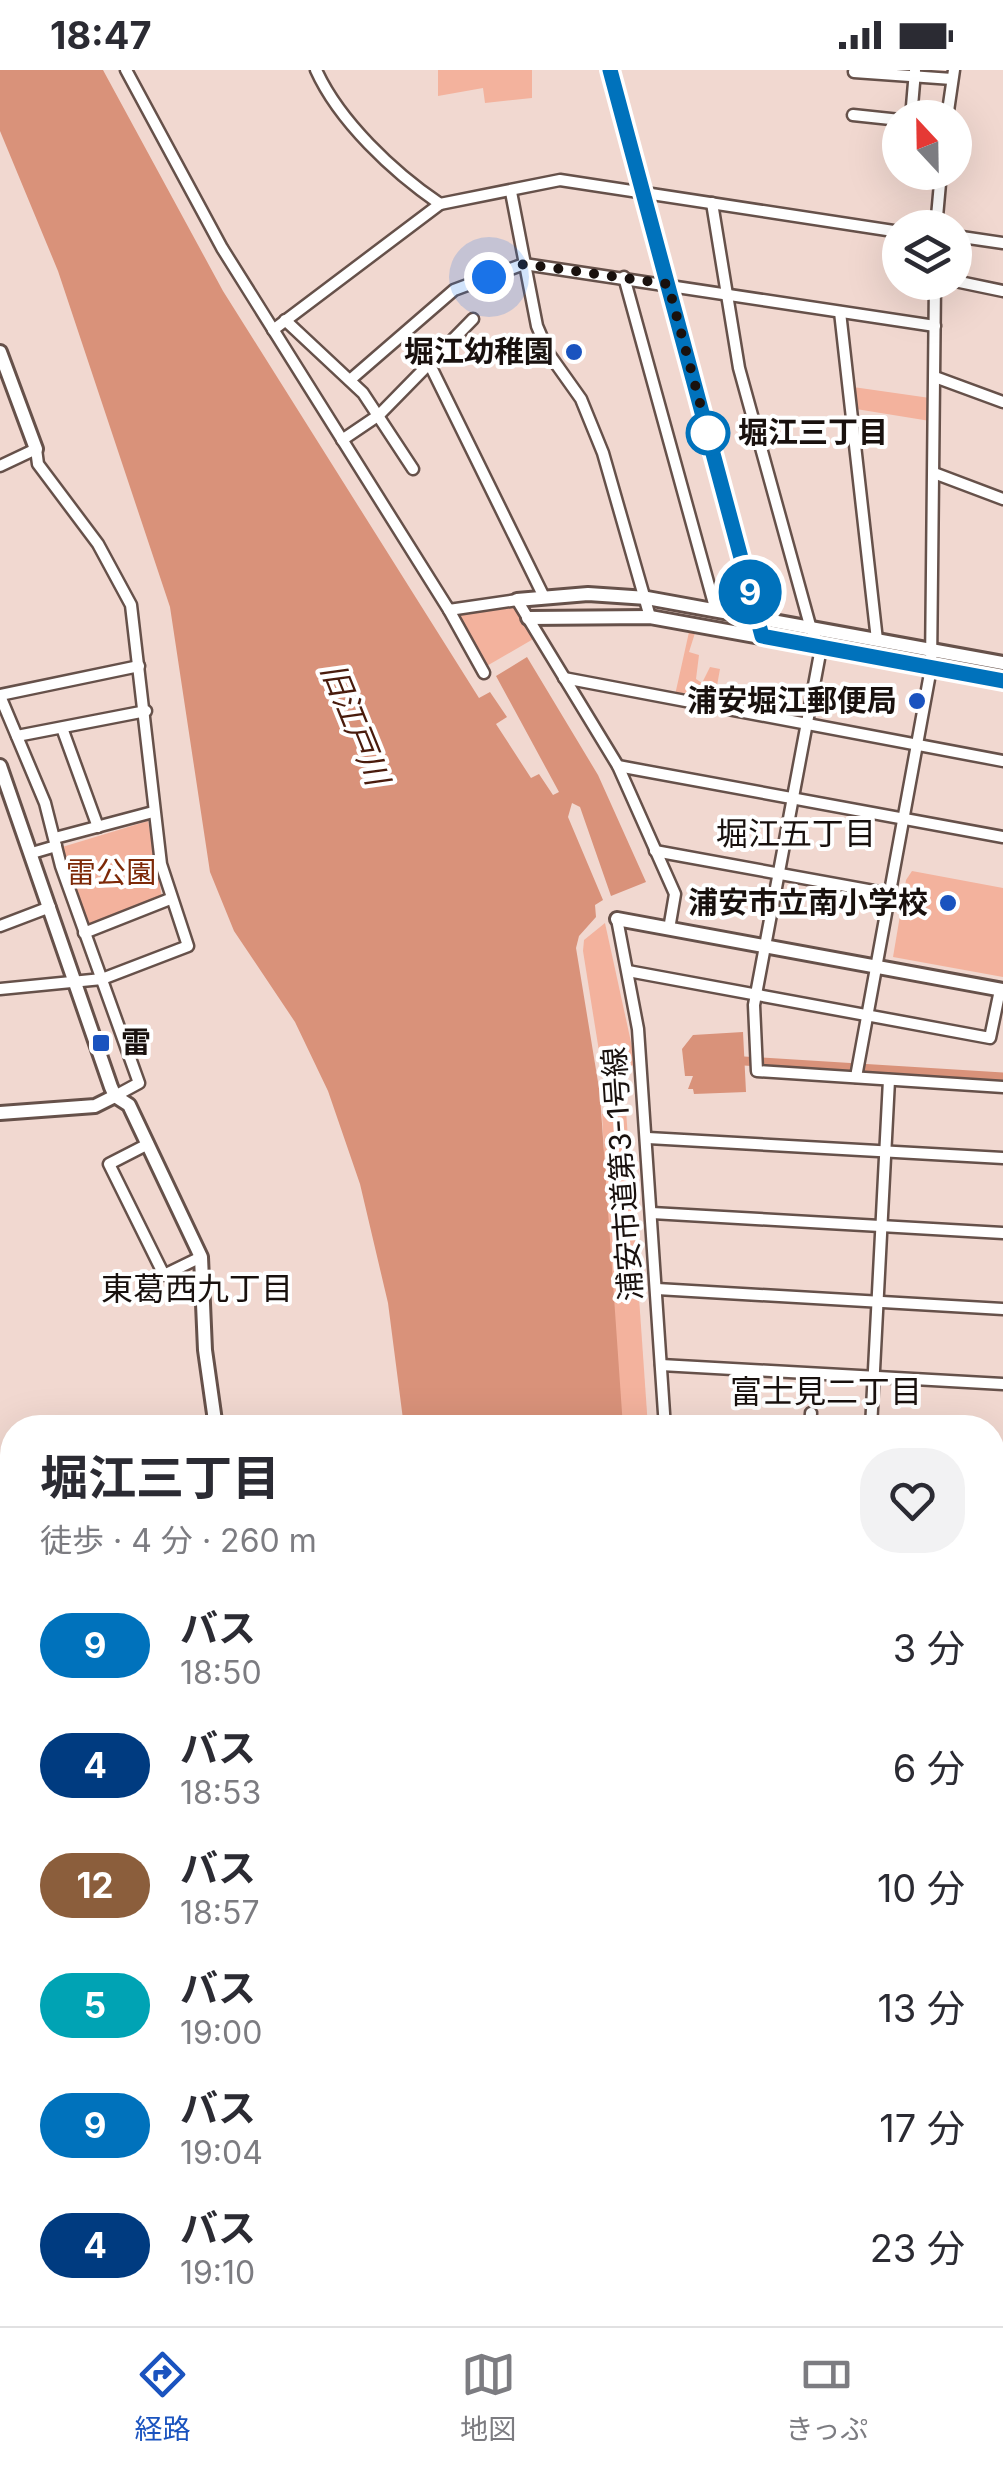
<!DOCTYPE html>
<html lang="ja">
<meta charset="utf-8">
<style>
:root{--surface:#fff;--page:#f2f2f3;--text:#2b2b33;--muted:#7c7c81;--line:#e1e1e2;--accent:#1a53bf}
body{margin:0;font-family:Inter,"Noto Sans JP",sans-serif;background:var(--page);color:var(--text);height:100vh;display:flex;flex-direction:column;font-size:38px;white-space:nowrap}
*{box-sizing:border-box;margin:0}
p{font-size:32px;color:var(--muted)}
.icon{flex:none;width:55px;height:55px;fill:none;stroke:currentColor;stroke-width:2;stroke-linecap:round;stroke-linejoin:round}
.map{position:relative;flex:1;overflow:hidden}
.drawer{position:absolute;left:0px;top:1345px;width:1005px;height:912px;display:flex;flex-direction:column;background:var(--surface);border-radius:40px 40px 0 0;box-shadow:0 10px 40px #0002}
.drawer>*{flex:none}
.badge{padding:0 20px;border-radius:32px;font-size:35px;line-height:65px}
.needle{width:65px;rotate:338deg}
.tools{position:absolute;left:882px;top:30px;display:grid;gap:20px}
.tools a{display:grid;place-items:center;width:90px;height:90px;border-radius:50%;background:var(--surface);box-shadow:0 10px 40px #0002;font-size:50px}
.you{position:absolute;width:50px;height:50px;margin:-25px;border:8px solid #fff;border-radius:50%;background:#1a73e8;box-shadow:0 0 0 15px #1a73e833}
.map>.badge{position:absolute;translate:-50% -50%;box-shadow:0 0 0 5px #fff}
.round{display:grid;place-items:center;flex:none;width:105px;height:105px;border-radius:40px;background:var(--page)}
.headline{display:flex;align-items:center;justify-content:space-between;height:170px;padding:0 40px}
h1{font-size:48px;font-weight:700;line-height:75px}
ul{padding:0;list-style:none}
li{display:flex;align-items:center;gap:30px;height:120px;padding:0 40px}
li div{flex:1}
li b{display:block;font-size:38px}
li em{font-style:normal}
li .badge{min-width:110px;font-weight:700;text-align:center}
.status{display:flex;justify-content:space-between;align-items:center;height:70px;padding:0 50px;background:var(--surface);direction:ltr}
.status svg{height:28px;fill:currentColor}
.tabs{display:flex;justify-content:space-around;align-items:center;height:140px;border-top:2px solid var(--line);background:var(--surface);font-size:28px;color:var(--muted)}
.tabs a{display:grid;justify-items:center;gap:5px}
.tabs .on{color:var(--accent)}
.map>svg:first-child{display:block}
.green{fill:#f3b29d}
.water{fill:#d9927a}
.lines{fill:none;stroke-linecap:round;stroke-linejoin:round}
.stream{stroke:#d9927a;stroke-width:2.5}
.canal{stroke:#d9927a;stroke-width:9}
.minor-casing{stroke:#66514a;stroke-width:15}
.tertiary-casing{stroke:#66514a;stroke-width:18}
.minor{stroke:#fff;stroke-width:10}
.tertiary{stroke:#fff;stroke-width:12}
.line-casing{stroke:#fff;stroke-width:22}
.line{stroke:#0072bc;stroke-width:15}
.walk{stroke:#19110e;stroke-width:10;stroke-dasharray:0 18}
.poi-dot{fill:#1a53bf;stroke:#fff;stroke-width:4}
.stop-dot{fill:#fff;stroke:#0072bc;stroke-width:5}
.labels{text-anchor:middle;stroke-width:8;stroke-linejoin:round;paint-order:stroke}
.poi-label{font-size:30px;font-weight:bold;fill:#19110e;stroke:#fff;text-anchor:end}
.stop-label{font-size:30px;font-weight:bold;fill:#19110e;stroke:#fff;text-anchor:start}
.park-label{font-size:30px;fill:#7d2907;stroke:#fff}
.street-label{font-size:30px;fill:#19110e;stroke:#fff}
.water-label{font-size:32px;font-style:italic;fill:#491b0c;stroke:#fff}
.neighbourhood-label{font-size:32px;fill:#19110e;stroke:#fff}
</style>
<div class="status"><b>18:47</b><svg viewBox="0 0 49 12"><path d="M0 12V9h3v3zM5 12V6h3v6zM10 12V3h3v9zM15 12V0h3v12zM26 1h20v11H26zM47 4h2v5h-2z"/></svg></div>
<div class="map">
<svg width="1003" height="2256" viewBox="0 0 1003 2256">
<rect width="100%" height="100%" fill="#f1d8d0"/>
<g class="green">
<path d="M438,0H532V28L485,33L483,18L438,26Z"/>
<path d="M853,317L930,328V351L856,339Z"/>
<path d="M512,535L535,568L485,597L456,545Z"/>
<path d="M689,562L695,563L689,582L699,585L696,609L702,613L710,597L720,599L714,632L675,625Z"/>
<path d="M148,751L162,827L88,856L59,778Z"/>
<path d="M912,801L1003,818V907L893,887L906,810Z"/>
<path d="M605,853L636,995L602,1000L583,881L584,870Z"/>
<path d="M626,1040L648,1357H619L602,1044Z"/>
<path d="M37,2245H246L207,2256H40Z"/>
</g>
<g class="water">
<path d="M0,0H103L223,221L479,628L490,622L507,647L496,654L531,708L539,704L553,725L559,722L496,606L527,587L598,705L646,812L611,826L580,737L572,733L568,747L603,830L595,835L596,847L579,866L576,878L599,1018L625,1012L626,1027L617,1028L616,1023L600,1025L623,1357H404L388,1233L360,1114L328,1021L295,952L234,861L210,802L170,537L58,201L0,61Z"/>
<path d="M743,962L746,1022L694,1024L693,1019H688L693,1006H685L682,979L693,965Z"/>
<path d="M458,2245H680L683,2256H461Z"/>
</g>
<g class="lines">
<path class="stream" d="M0,1853L12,1851"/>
<path class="canal" d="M744,991L1003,1007"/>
<g class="minor-casing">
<g id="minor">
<path d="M126,0L222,178L449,540L517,530L618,696L675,824L669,859"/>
<path d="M316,0C339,51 393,102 440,134L560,110L900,162"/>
<path d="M854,2L952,9"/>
<path d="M853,45L900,50"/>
<path d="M911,48L915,1"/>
<path d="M947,48L954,0"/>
<path d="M511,122L537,256L549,284L581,329L603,383L650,547"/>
<path d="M712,133L739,298L811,559L821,578L754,935L757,1001L1003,1017"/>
<path d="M936,158L941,102"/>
<path d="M955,166L1003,173"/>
<path d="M624,207L716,541"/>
<path d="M955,211L1003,221"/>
<path d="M840,242L877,570"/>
<path d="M285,250L363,323L413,399"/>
<path d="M273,260L440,134"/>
<path d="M429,293L544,527"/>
<path d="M935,307L1003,332"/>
<path d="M350,310L454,220L524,194L935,256"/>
<path d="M342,370L379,345L473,249"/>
<path d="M0,396L36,379L38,394L98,474L131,535L161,794L188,876L102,909L0,919"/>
<path d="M934,403L1003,429"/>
<path d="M449,540L484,603"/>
<path d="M564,608L1003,691"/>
<path d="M0,625L139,596"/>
<path d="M0,626L45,733L61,796L139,1013L115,1026"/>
<path d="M62,658L98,757"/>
<path d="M17,666L146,641"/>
<path d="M618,696L1003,767"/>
<path d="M55,768L153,742"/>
<path d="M655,781L890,824"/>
<path d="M32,783L56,776"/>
<path d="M617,849L638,959L665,1358"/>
<path d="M0,856L50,837"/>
<path d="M84,863L170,829"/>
<path d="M628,901L990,968L1000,920"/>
<path d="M856,1007L931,598L935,212"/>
<path d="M648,1068L1003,1088"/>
<path d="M148,1074L109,1094L164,1205L201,1187"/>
<path d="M652,1143L1003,1163"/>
<path d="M657,1219L1003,1239"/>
<path d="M661,1295L1003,1314"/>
<path d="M810,1358L811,1343"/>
<path d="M871,1358L889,1010"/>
<path d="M992,1389L1003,1390"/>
<path d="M992,1464L1003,1465"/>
<path d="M992,1616L1003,1617"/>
<path d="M992,1692L1003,1693"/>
<path d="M0,1723L12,1792"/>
<path d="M992,1768H1003"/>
<path d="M992,1843H1003"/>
<path d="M992,1918L1003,1919"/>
<path d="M992,1995L1003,1996"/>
<path d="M992,2070L1003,2071"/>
<path d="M0,2165L12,2161"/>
<path d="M992,2170H1003"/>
<path d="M992,2187H1003"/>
<path d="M992,2222H1003"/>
<path d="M731,2245L733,2256"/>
<path d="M821,2256L822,2245"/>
</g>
</g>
<g class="tertiary-casing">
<g id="tertiary">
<path d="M610,0L762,566"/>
<path d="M0,282L36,379"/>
<path d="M517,530L588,524L647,528L1003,593"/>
<path d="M528,548L650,547L1003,611"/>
<path d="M0,696L111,1017L115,1026L129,1035L201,1187L205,1280L216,1358"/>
<path d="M617,849L1003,920"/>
<path d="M0,1043L95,1036L115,1026"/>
<path d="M0,1459L12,1457"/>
<path d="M0,1865L12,1862"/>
<path d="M0,2174L12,2215"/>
<path d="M0,2223L10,2256"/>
<path d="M21,2245L25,2256"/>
<path d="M414,2245L416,2256"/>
<path d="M246,2256L285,2245"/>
</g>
</g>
<use href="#minor" class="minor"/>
<use href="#tertiary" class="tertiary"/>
</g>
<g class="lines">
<g class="line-casing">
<path id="line" d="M610,0L762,566L1003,611"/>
</g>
<use href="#line" class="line"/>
<path class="walk" d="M489,207L524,194L668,214L708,363"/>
</g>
<g class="poi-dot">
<circle cx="574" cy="282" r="10"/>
<circle cx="917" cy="631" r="10"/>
<circle cx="948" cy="833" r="10"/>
<rect x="91" y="963" width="20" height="20" rx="5"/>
</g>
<circle class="stop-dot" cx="708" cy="363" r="20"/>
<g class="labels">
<g class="poi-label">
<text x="554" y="292">堀江幼稚園</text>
<text x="897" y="641">浦安堀江郵便局</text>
<text x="928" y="843">浦安市立南小学校</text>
<text x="121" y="983" text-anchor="start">雷</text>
</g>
<g class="stop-label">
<text x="738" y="373">堀江三丁目</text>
</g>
<g class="park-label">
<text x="111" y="813">雷公園</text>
</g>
<g class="street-label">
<text transform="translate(623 1104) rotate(-94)" y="10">浦安市道第3-1号線</text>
</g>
<g class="water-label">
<text transform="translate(355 654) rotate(68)" y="11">旧江戸川</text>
</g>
<g class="neighbourhood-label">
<text x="796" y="775">堀江五丁目</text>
<text x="197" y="1230">東葛西九丁目</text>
<text x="826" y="1333">富士見二丁目</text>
</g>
</g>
</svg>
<div class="tools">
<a><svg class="needle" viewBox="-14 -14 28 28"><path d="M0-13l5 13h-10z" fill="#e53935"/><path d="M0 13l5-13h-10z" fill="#7c7c81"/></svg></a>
<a><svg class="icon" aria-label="layers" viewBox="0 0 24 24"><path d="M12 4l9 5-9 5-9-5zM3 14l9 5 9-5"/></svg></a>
</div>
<div class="you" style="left:489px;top:207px"></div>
<b class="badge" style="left:750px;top:522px;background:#0072bc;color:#fff">9</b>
<section class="drawer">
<div class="headline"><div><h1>堀江三丁目</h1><p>徒歩 · 4 分 · 260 m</p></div><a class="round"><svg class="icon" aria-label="heart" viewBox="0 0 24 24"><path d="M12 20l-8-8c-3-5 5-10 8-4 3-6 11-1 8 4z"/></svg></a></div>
<ul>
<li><span class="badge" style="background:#0072bc;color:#fff">9</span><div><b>バス</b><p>18:50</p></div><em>3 分</em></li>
<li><span class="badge" style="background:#003b80;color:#fff">4</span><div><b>バス</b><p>18:53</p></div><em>6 分</em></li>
<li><span class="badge" style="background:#8b5e3c;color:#fff">12</span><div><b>バス</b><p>18:57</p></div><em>10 分</em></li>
<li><span class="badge" style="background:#00a3b4;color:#fff">5</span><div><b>バス</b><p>19:00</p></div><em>13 分</em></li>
<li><span class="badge" style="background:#0072bc;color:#fff">9</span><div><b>バス</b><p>19:04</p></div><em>17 分</em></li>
<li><span class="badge" style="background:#003b80;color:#fff">4</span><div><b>バス</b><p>19:10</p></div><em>23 分</em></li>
</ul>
</section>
</div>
<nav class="tabs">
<a class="on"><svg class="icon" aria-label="directions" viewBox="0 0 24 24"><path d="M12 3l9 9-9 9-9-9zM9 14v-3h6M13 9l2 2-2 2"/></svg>経路</a>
<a><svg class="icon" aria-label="map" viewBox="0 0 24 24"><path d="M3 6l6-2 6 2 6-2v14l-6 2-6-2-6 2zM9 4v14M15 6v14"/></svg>地図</a>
<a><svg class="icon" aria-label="tickets" viewBox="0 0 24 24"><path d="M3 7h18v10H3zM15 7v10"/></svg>きっぷ</a>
</nav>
